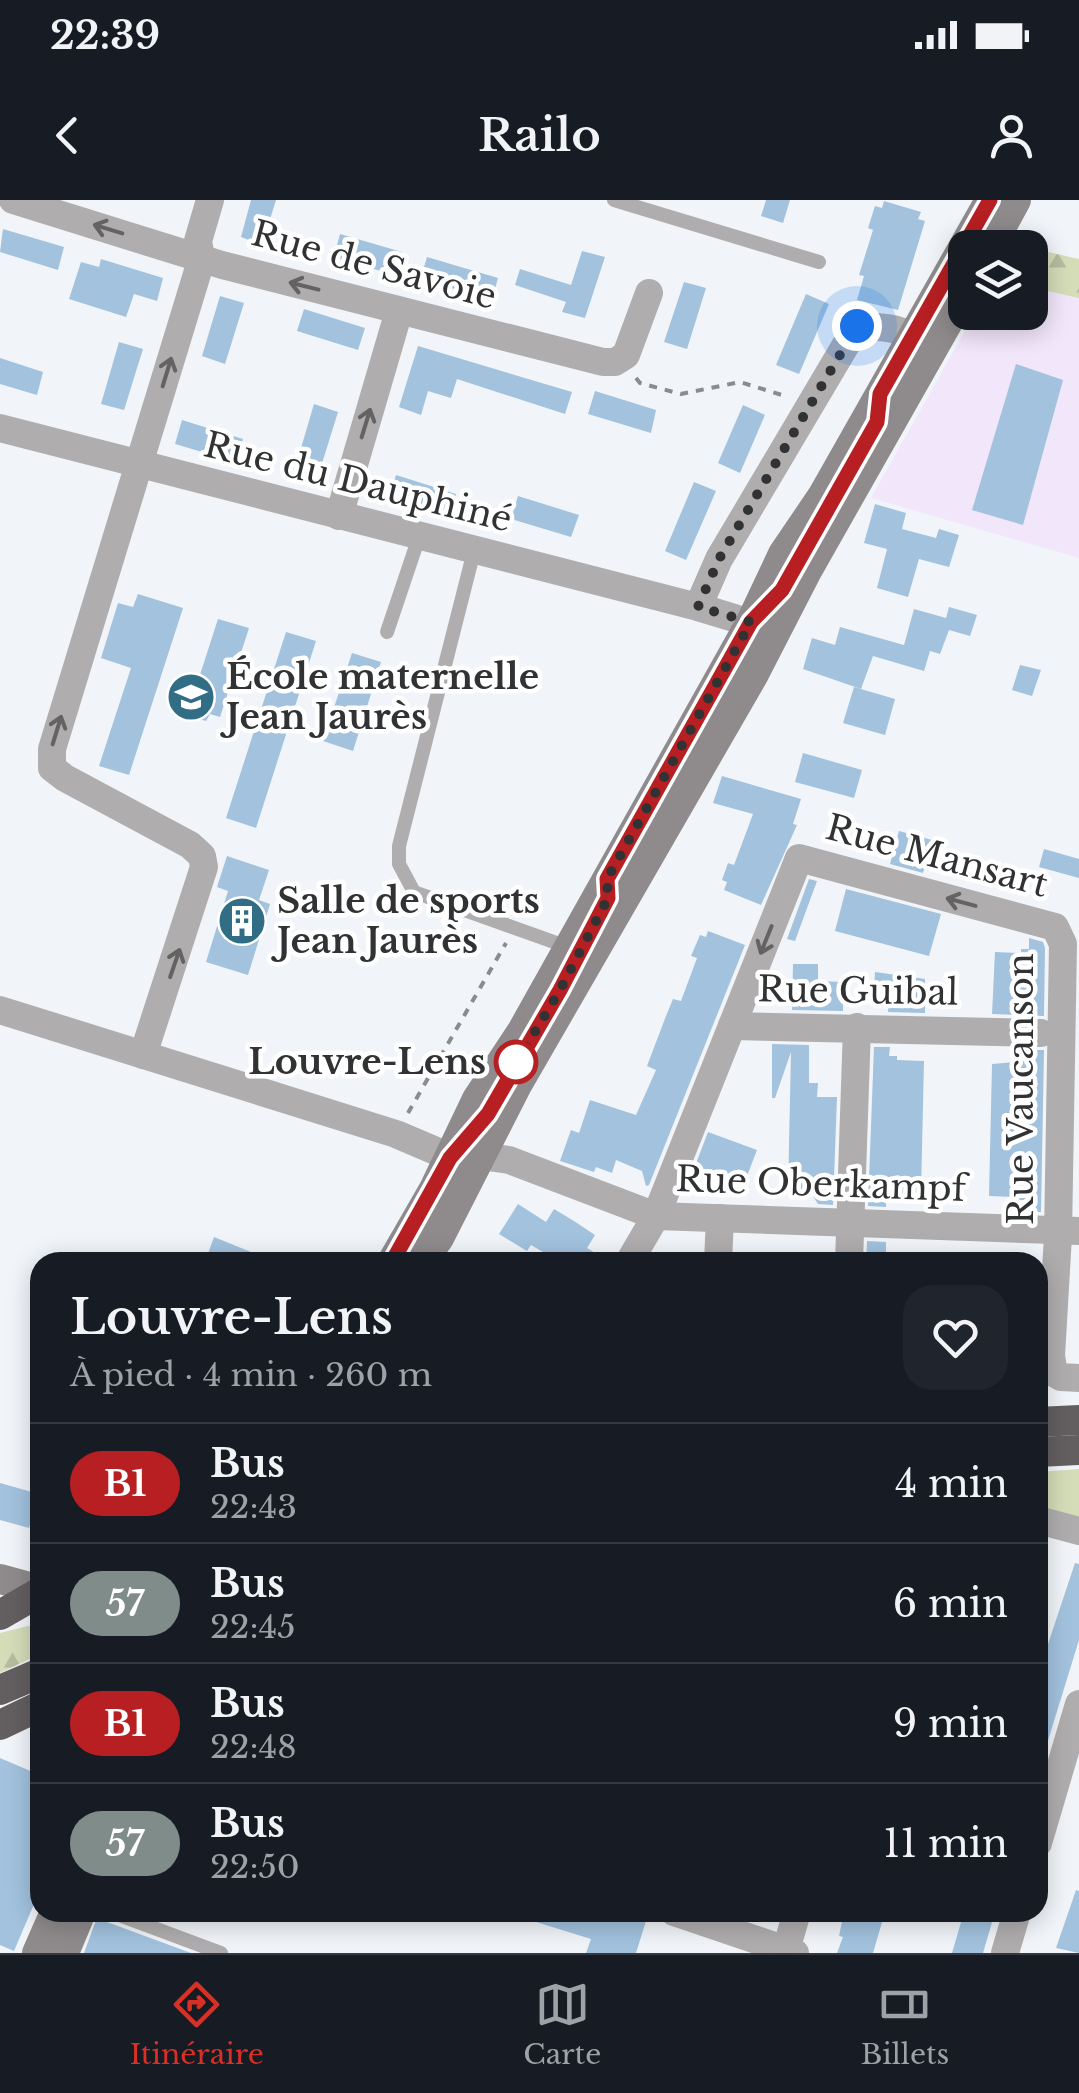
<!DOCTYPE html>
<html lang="fr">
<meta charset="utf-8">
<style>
:root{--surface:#171b24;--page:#20242c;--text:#f1f3f6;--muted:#9ea1a6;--line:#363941;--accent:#d93025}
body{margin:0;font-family:"Libre Baskerville",serif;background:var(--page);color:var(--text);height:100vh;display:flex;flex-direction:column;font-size:38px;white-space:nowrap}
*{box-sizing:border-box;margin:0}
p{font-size:32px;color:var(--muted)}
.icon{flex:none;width:55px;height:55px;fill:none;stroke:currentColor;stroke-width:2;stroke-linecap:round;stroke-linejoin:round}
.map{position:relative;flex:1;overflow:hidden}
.sheet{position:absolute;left:30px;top:1052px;width:1018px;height:670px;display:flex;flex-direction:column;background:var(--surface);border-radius:30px;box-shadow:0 5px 25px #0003}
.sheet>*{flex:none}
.badge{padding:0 20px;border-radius:32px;font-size:35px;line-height:65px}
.controls{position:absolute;left:948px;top:30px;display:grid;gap:20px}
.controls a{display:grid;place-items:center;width:100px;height:100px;border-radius:20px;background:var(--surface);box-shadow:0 5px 25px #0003;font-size:50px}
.you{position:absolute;width:50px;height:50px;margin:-25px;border:8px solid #fff;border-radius:50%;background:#1a73e8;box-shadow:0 0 0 15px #1a73e833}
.map>.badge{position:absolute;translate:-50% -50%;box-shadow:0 0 0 5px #fff}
.round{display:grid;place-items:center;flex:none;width:105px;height:105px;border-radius:30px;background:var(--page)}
.head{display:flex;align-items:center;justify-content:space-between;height:170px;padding:0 40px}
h1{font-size:48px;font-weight:600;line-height:75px}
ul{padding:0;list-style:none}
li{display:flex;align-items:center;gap:30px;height:120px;padding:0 40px;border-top:2px solid var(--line)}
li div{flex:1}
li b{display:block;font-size:38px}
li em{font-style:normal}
li .badge{min-width:110px;font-weight:700;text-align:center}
.status{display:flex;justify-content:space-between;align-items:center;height:70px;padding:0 50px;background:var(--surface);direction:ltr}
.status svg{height:28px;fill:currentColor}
header{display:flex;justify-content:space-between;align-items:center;height:130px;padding:0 40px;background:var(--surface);font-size:45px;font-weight:600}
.dock{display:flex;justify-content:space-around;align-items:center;height:140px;border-top:2px solid var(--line);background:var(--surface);font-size:28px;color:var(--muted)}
.dock a{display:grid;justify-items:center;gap:5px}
.dock .on{color:var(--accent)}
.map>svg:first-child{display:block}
.industrial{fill:#f1e6fa}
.green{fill:#d4dcb8}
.forest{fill:url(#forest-firs)}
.building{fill:#a2c2de}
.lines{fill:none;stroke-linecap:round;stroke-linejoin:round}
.path{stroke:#898c8e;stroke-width:4;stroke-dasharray:8 8;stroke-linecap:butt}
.lane{stroke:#b0adae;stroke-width:14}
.street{stroke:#b0adae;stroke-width:28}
.secondary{stroke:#8f8b8c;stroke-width:30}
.highway{stroke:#635e5f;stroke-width:30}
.oneway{stroke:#646364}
.line-casing{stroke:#fff;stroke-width:22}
.line{stroke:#b71f22;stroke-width:15}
.walk{stroke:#313233;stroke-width:10;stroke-dasharray:0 18}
.stop-dot{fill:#fff;stroke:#b71f22;stroke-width:5}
.labels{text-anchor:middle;stroke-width:9;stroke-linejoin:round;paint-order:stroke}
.street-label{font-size:35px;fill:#313233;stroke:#fff}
.poi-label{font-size:35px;font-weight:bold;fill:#313233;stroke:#fff;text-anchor:start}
.stop-label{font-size:35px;font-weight:bold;fill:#313233;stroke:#fff;text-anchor:end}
</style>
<div class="status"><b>22:39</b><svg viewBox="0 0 49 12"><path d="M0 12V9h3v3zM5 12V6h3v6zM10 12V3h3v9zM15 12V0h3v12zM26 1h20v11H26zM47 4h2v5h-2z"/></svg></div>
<header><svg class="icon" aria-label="back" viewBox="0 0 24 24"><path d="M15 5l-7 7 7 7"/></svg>Railo<svg class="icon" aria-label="person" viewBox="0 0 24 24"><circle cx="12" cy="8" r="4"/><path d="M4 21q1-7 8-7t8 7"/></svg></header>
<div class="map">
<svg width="1079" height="1753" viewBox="0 0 1079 1753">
<defs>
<pattern id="forest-firs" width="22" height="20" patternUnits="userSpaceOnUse" patternTransform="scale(2.5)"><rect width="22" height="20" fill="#d4dcb8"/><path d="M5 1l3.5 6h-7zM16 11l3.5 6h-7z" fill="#b6bd9f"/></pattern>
</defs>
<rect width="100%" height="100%" fill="#f1f5f9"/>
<path class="industrial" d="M1030,60L1079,71V358L871,298L975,113L1030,112Z"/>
<path class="green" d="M1079,1269V1322L1038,1312V1272Z"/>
<g class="forest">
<path d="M1030,48L1079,59V98L1030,87Z"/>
<path d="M40,1423V1454L0,1473V1433Z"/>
</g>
<g class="building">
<path d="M251,0H276L262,45L241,37Z"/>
<path d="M766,0H790L783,23L761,16Z"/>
<path d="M884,1L921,12L918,19L925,21L898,110L857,100L864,76L859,75L873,30L868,28L875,6L882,8Z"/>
<path d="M3,29L64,47L58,70L0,52Z"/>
<path d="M340,34L402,52L394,75L334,57Z"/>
<path d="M582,51L605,57L585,118L562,112L566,102L515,85L520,69L571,85Z"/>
<path d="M427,57L498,78L492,100L431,82L433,77L422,74Z"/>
<path d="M101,59L163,78L157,101L134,94L126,117L69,99L81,62L99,67Z"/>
<path d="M684,82L706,88L687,149L664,142Z"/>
<path d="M806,94L829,104L799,174L776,165Z"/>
<path d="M220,96L244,103L225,164L202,156Z"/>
<path d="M304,109L365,128L358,150L297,131Z"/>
<path d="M119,142L143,149L124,210L101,204Z"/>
<path d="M418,146L572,192L565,214L457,179L451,198L428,191L421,215L399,207Z"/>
<path d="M0,158L43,172L37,195L0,184Z"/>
<path d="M1016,164L1063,180L1023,325L972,310Z"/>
<path d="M595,191L656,210L651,233L588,214Z"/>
<path d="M314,204L338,212L319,273L296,265Z"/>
<path d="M743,205L765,215L740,273L718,263Z"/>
<path d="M182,220L243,239L236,262L175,244Z"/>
<path d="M396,275L456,294L450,316L389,297Z"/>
<path d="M694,282L716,291L686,360L665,351Z"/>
<path d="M518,296L579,315L571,337L511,319Z"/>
<path d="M875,304L906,313L902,329L936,338L939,329L959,335L949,367L919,359L908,397L877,388L887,349L864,343Z"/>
<path d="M138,394L183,408L129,575L99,566L131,468L101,458L118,403L133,407Z"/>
<path d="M949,407L977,415L970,436L949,430L940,454L930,451L924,471L873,456L861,489L803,469L812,438L835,445L840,427L904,445L914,409L946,418Z"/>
<path d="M218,419L249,428L220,517L210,514L206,521L187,515Z"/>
<path d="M286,432L316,441L256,628L226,618Z"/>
<path d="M352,453L381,462L353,551L323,541Z"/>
<path d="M1020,465L1041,470L1032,496L1012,490Z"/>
<path d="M854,487L895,499L885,535L843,523Z"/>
<path d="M803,553L862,570L854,598L795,582Z"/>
<path d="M722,576L801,599L793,624L797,625L761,705L724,690L727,682L722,680L728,663L734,665L753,614L713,603Z"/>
<path d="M899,631L932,640L923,673L890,664Z"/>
<path d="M1044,649L1079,659V678L1039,667Z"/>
<path d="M227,656L269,670L259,700L270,704L248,775L206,762L228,691L217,687Z"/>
<path d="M809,679L817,681L795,741L787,739Z"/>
<path d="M846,689L941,714L929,756L835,731Z"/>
<path d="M708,731L745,745L649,985L646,986L642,971L616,960L612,973L596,967L594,972L560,961L571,930L579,933L590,900L636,915L656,870L647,866L666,816L673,799L681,801L697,758L691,756L700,735L706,737Z"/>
<path d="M1029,738L1043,742L1045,748L1044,816L992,814L995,752L1021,753V749H1029Z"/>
<path d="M793,764H818V781L843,782V811L792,810Z"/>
<path d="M875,772L925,779V813L888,812L889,793L874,790Z"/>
<path d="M772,844L809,845V883H818L817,897H837L833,1005L818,1004L811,993L788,992L791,852L775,898H772Z"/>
<path d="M874,847H890L889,856H897V860L924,861L921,992L886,995V1007L868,1006Z"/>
<path d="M1027,850H1044L1041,1012H1024L1025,1000H1015V997L989,996L992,864L1027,861Z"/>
<path d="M708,932L757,950L744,984L695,966Z"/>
<path d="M518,1004L546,1022L554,1009L574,1021L595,1035L587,1048L610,1062H560L531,1045L527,1051L499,1034Z"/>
<path d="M214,1037L276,1062H205Z"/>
<path d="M867,1041L886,1042V1062H866Z"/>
<path d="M0,1283L39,1294L29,1328L0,1320Z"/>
<path d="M1075,1363L1079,1364V1440L1042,1560L1038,1559V1474Z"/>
<path d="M0,1558L40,1575V1690L14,1751L0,1745Z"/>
<path d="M1076,1690L1079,1691V1753L1056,1748Z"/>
<path d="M99,1712L107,1722L191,1753H84Z"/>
<path d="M521,1712H619L646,1721L636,1753H586L591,1739L520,1717Z"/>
<path d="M844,1712H885L873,1753H837L843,1737L839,1736Z"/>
<path d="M964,1712H995L983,1753H952Z"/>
</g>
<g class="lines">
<g class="path">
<path d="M636,178L640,183L681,194L740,182L785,196"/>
<path d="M408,913L506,743"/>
</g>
<g class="lane">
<path d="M614,0L819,62"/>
<path d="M474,351L399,646V664L414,692L568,747"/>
<path d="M387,432L419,337"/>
<path d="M111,1712L221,1753"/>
</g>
<g class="street">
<path d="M13,0L222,65L603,162H615L626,155L649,93"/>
<path d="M0,228L698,407L770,429"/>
<path d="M339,316L399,111"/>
<path d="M698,407L719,359L857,126C887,127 908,127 928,152"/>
<path d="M0,810L396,934L450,957L481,956L509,960L656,1016L1079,1031"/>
<path d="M732,826L1041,833"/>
<path d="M143,855L204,667L202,656L190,645L65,578L52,568V549L197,74L201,58L198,41L210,0"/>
<path d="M629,1062L656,1016L799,658L1055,727L1063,744L1058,1036L1051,1156L1054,1173L1061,1177L1079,1178"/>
<path d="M718,1062L720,1018"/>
<path d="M849,1062L857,827"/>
<path d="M1038,1320L1079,1331"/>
<path d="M1038,1643L1079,1504"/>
<path d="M674,1712L795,1753"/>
<path d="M786,1750L797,1712"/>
<path d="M1005,1753L1017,1712"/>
</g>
<g class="secondary">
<path d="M990,48L1016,0"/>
<path d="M392,1062L434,989L477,899L522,831L751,422L783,354L823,295L990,0"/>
<path d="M421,1062L439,1038L517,885L754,474L808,369L965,92"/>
<path d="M0,1379L40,1390"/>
<path d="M37,1753L55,1712"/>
<path d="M64,1753L81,1712"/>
</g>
<g class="highway">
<path d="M1038,1222L1079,1220"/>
<path d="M1038,1252L1079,1250"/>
<path d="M0,1415L40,1392"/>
<path d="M0,1490L40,1473"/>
<path d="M0,1525L40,1506"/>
</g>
</g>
<defs><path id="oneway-shaft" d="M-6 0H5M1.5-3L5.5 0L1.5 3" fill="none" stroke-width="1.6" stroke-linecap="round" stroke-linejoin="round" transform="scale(2.5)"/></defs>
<g class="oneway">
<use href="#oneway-shaft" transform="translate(108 29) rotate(-163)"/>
<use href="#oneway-shaft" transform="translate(304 86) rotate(-166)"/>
<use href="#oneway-shaft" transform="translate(167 172) rotate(-73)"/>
<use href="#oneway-shaft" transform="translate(366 223) rotate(-73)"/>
<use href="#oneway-shaft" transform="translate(57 530) rotate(-73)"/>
<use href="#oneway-shaft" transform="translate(961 702) rotate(-165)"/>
<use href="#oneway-shaft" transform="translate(766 740) rotate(112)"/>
<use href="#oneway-shaft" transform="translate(175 763) rotate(-71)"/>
</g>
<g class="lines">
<g class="line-casing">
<path id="line" d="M392,1062L450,958L488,914L560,790L608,698L607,679L751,422L782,390L877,222L880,194L990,0"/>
</g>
<use href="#line" class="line"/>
<path class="walk" d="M516,862L512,870L560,790L608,698L607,679L751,422L698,407L719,359L857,126"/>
</g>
<defs>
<g id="school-disc" transform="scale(2.5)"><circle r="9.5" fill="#316e85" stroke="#fff"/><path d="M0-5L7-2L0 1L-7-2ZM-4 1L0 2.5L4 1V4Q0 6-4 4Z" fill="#fff"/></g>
<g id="building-disc" transform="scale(2.5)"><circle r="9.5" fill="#316e85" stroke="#fff"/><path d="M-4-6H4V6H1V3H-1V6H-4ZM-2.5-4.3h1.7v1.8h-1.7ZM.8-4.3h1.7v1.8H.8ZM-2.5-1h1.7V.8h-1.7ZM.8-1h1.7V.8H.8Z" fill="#fff"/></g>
</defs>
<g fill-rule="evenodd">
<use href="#school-disc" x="191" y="497"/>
<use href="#building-disc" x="242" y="721"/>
</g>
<circle class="stop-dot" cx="516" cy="862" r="20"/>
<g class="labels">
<g class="street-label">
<text transform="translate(374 65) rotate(15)" y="12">Rue de Savoie</text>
<text transform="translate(358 282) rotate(14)" y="12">Rue du Dauphiné</text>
<text transform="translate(937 656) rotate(15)" y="12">Rue Mansart</text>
<text transform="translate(858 791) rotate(1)" y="12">Rue Guibal</text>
<text transform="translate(1021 889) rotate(-90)" y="12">Rue Vaucanson</text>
<text transform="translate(821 984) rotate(2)" y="12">Rue Oberkampf</text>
</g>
<g class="poi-label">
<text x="226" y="489">École maternelle<tspan x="226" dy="40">Jean Jaurès</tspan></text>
<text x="277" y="713">Salle de sports<tspan x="277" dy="40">Jean Jaurès</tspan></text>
</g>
<g class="stop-label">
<text x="486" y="874">Louvre-Lens</text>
</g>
</g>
</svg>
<div class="controls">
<a><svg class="icon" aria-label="layers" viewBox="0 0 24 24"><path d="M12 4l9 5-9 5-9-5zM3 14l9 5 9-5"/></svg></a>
</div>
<div class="you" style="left:857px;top:126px"></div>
<section class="sheet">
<div class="head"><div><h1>Louvre-Lens</h1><p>À pied · 4 min · 260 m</p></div><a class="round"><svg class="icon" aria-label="heart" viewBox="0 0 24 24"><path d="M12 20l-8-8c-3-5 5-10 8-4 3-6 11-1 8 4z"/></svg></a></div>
<ul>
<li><span class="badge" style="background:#b71f22;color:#fff">B1</span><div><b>Bus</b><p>22:43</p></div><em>4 min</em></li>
<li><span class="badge" style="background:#808c89;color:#fff">57</span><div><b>Bus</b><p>22:45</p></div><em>6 min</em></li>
<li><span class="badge" style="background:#b71f22;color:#fff">B1</span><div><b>Bus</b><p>22:48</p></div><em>9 min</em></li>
<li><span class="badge" style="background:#808c89;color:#fff">57</span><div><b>Bus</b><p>22:50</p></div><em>11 min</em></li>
</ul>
</section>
</div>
<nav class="dock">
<a class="on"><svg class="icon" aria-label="directions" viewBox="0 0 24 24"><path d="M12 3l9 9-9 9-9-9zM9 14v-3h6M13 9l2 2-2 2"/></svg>Itinéraire</a>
<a><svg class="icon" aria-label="map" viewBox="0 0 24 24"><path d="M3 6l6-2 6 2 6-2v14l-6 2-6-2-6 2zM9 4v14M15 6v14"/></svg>Carte</a>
<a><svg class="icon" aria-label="tickets" viewBox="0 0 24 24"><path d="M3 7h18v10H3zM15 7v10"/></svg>Billets</a>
</nav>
